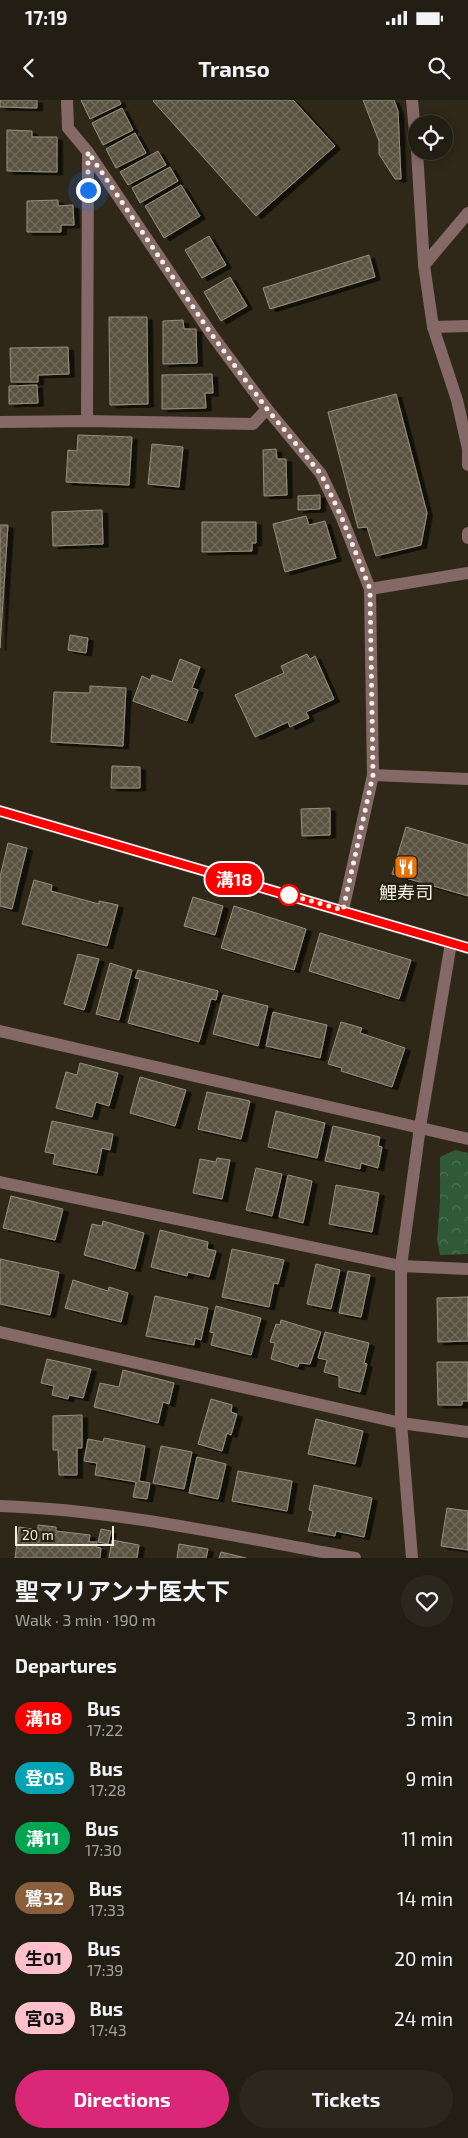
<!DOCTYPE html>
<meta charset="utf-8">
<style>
:root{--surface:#231e13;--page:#2b271c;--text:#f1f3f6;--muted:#a3a2a0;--line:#403c33;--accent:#db2777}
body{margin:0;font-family:"Exo 2","Noto Sans JP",sans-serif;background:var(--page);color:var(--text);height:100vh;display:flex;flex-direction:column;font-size:19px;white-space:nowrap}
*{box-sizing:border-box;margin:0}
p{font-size:16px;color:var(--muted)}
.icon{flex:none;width:28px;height:28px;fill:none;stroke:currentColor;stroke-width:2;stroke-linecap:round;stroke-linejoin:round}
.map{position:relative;height:1458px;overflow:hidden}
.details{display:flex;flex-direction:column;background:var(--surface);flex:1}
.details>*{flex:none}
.badge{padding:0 10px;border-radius:16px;font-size:18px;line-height:32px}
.fabs{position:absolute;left:408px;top:15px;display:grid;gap:10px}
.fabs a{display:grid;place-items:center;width:45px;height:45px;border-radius:50%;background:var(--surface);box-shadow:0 2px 12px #0003,0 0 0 1px var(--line);font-size:25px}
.scale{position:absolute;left:15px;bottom:12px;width:99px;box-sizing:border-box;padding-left:5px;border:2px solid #f4f0e6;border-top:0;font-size:14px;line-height:18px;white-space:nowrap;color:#f4f0e6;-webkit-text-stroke:4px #251f10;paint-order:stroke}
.you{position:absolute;width:25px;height:25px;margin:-12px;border:4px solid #fff;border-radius:50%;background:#1a73e8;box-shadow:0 0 0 8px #1a73e833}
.map>.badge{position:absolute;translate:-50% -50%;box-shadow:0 0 0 2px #fff}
h2{padding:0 15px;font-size:19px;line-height:45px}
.round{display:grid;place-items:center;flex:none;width:52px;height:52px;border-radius:26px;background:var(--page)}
.headline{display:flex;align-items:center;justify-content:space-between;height:85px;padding:0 15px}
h1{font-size:24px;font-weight:700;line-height:38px}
.primary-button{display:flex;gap:10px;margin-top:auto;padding:10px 15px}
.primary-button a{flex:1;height:58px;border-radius:30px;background:var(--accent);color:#fff;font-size:20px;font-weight:700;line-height:58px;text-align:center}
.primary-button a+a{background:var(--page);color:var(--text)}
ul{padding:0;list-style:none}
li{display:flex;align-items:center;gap:15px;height:60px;padding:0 15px}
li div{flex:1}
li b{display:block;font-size:19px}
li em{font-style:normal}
li .badge{min-width:55px;font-weight:700;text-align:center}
.status{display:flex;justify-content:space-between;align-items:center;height:35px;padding:0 25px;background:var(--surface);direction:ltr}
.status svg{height:14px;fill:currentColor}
header{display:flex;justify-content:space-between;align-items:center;height:65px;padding:0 15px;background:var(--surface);font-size:22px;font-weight:700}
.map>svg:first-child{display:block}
.park{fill:url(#park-crowns)}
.building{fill:url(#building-cross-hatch);stroke:#978f7d;filter:url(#shadow)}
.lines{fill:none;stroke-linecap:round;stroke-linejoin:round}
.minor{stroke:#846967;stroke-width:12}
.line-casing{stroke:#fff;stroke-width:11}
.line{stroke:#f00;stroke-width:8}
.walk{stroke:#f4f0e6;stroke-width:5;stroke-dasharray:0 9}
.stop-dot{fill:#fff;stroke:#f00;stroke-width:2.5}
.labels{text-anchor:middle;stroke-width:5;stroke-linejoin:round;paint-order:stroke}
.poi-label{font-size:18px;fill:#f4f0e6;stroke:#251f10}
</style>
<div class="status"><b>17:19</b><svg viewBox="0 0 49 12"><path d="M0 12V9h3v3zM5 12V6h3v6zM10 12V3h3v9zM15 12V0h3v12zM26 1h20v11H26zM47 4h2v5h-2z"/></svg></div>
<header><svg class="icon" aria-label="back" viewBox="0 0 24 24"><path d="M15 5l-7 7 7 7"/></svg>Transo<svg class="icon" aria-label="search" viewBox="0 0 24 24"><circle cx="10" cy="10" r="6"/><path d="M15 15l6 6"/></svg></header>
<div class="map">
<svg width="468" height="1458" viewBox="0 0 468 1458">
<defs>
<pattern id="park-crowns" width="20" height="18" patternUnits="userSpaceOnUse" patternTransform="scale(1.25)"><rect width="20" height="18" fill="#305938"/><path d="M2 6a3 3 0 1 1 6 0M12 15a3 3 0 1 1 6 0" fill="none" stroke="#4f7155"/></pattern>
<pattern id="building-cross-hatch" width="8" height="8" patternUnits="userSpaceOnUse" patternTransform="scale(1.25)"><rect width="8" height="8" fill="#5a5342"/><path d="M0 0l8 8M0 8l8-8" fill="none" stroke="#726c5d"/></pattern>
<filter id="shadow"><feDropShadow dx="5.5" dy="3" stdDeviation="0" flood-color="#0009"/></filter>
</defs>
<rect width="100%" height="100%" fill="#2f2819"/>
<path class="park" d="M455,1050L468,1053V1154L440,1155L437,1140L440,1102V1057Z"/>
<g class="building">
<path d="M0,0H37V8L0,7Z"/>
<path d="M81,0H119L121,4L90,19Z"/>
<path d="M154,0H293L335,46L256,116L153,1Z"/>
<path d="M363,0H394L398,11L401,79H395L379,54V41Z"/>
<path d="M122,8L133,30L103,45L92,23Z"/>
<path d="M7,30L32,31V37H57V72L7,71Z"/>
<path d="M135,33L146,53L116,68L106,49Z"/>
<path d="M158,51L166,65L128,85L120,72Z"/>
<path d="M170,67L178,81L140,103L132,88Z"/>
<path d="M181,85L200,116L164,138L145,106Z"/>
<path d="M58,100V106L73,105L74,125H61V132H27V101Z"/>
<path d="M209,136L226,165L202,178L185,150Z"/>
<path d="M369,155L375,177L270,209L263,188Z"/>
<path d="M230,177L247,206L221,221L204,192Z"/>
<path d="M109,217H147L148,304L110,305Z"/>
<path d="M183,220L184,229H196L197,263L163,264V221Z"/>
<path d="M68,247L69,274L38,275V282H11L10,248Z"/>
<path d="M212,274L213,293H205L206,308L162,309V275Z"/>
<path d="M37,285L38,303L9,304V286Z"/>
<path d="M396,294L427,413L421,445L376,456L367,427L358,428L328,312Z"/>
<path d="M78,335L132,337L129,385L66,382L68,350L77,351Z"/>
<path d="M152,344L183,347L179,387L148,384Z"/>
<path d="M276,349L277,359H286L287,395L264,396L263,350Z"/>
<path d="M320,395V409L298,410V396Z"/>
<path d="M102,410L103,444L53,446L52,412Z"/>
<path d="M306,416L309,425L325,421L336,458L285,472L273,424Z"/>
<path d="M202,422H256V443H252V451L202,452Z"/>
<path d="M0,425H8L0,548Z"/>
<path d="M70,535L88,538L86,553L68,550Z"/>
<path d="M307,554L310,559L315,556L334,599L306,612L309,618L290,627L288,622L255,637L235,595L284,573L281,566Z"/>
<path d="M180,559L200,567L192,588L198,590L187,621L133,601L142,576L150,580L152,575L172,582Z"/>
<path d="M90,586L126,588L123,646L51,642L54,592L90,593Z"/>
<path d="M112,666L140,667V688H111Z"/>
<path d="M330,708V735L302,736L301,709Z"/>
<path d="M406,727L468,745V796L392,774Z"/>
<path d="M8,743L27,748L12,809L0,806V777Z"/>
<path d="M34,780L52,785L51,791L99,804V801L118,805L107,846L22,824Z"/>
<path d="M193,797L223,806L215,835L184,826Z"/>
<path d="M234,806L306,829L294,870L221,848Z"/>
<path d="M320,833L411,860L399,899L309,871Z"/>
<path d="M78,854L99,859L84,910L64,904Z"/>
<path d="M110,863L132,870L119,920L96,914Z"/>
<path d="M138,870L218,891L216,900L211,899L199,942L128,923L140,879L135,878Z"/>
<path d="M223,895L268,906L258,946L213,934Z"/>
<path d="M273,912L327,925L320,958L266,946Z"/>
<path d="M341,922L362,928L360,933L405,948L392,987L341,971L342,968L328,964Z"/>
<path d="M80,963L118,973L109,1006L96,1002L92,1017L56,1008L66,972L77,975Z"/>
<path d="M140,977L186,990L175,1026L130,1013Z"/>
<path d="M207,992L250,1001L241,1039L198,1029Z"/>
<path d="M276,1011L325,1023L317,1058L268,1047Z"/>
<path d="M52,1021L113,1034L110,1050L102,1048L97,1073L53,1064L55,1054L45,1052Z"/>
<path d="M333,1026L380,1037L378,1046L382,1047L378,1068L361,1063L360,1069L325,1061Z"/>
<path d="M217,1058L230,1060L222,1099L193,1093L200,1059L216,1062Z"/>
<path d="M256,1068L282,1074L272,1116L246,1110Z"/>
<path d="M288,1075L312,1081L303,1123L279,1117Z"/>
<path d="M336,1085L379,1093L372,1132L329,1124Z"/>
<path d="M11,1096L63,1109L55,1140L3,1128Z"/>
<path d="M103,1121L144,1133L135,1169L84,1155L92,1124L102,1126Z"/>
<path d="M160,1130L208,1142L207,1149L216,1151L209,1177L188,1172L187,1176L151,1167Z"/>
<path d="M232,1149L284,1160L278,1184L274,1183L269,1207L222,1197Z"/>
<path d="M0,1159L59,1172L50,1215L0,1204Z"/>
<path d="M316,1164L340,1170L331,1209L307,1204Z"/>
<path d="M348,1171L370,1175L361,1217L339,1213Z"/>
<path d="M73,1180L108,1191L109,1187L128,1193L121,1222L65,1208Z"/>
<path d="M155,1196L208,1208L201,1240L195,1238L194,1245L146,1236Z"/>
<path d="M468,1197V1241L438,1242L437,1198Z"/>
<path d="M216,1206L261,1218L251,1255L211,1245L214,1233L210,1232Z"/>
<path d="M281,1220L321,1232L310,1264L299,1263L298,1267L271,1259L275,1243L270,1242L276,1224L280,1225Z"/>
<path d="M325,1232L369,1243L364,1263L367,1264L360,1292L339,1287V1276L324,1272L327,1260L318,1258Z"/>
<path d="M47,1259L91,1269L83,1298L69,1295L68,1299L52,1295L54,1286L41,1283Z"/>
<path d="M437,1262H468V1301H462V1305H438Z"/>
<path d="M123,1270L174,1283L169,1304L163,1302L158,1323L94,1307L100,1283L119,1287Z"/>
<path d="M211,1299L232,1305L231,1312L237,1314L231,1335L227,1333L222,1351L198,1344Z"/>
<path d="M82,1315V1348H77V1375H59L58,1350H53V1316Z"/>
<path d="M316,1319L363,1331L355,1364L308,1354Z"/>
<path d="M104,1338L145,1346L139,1381L150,1383L147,1399L133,1397L136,1382L95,1375L97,1363L84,1361L88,1339L103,1342Z"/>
<path d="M161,1346L192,1352L184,1389L153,1383Z"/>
<path d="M197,1357L226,1364L218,1399L189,1393Z"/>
<path d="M238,1371L292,1381L287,1411L232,1401Z"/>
<path d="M314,1385L372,1398L364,1437L336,1431L335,1436L308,1431L313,1411L309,1410Z"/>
<path d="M447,1408L468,1411V1450L441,1446Z"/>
<path d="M38,1425L56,1427V1431L90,1435L89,1442H97L96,1447L101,1448L100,1458H15L19,1427L38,1430Z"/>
<path d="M101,1429L111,1431L108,1444L98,1442Z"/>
<path d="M112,1440L139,1445L137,1458H109Z"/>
<path d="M179,1444L208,1449L206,1458H177Z"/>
<path d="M221,1452L246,1458H219Z"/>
</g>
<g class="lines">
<g class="minor">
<path d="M67,0L68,28L88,52L212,235L267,309L321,374L342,418L370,489L373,675L343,810"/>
<path d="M412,0L416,44"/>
<path d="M417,51L424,165L433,227L457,300L468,349V365"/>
<path d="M424,165L468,113"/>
<path d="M433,227L468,226"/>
<path d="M87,321L88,52"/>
<path d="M0,322L87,321L253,324L267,309"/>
<path d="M468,433V438"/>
<path d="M370,489L468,473"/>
<path d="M373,675L468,679"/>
<path d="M0,711L468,848"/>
<path d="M0,931L468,1039"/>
<path d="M0,1082L401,1166L468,1169"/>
<path d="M0,1232L401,1323L468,1332"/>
<path d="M0,1406C119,1410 238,1437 355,1458"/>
<path d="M412,1458L401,1323V1166L420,1027L451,843"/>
</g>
</g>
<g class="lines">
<g class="line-casing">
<path id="line" d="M0,711L468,848"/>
</g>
<use href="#line" class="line"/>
<path class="walk" d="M88,90V52L212,235L267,309L321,374L342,418L370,489L373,675L343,810L286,794L289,795"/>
</g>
<defs>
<g id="restaurant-square" transform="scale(1.25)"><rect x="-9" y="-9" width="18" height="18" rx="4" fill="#e8710a" stroke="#251f10"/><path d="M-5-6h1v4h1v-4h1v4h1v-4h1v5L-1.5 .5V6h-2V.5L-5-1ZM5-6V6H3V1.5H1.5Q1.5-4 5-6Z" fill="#fff"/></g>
</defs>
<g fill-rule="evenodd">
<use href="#restaurant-square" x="406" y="767"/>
</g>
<circle class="stop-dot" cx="289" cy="795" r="10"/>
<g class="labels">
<g class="poi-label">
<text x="406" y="799">鯉寿司</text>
</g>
</g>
</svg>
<div class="fabs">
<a><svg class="icon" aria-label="locate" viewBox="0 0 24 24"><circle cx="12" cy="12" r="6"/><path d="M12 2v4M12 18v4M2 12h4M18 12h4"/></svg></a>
</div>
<div class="scale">20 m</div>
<div class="you" style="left:88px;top:90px"></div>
<b class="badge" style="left:234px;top:779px;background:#f00;color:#fff">溝18</b>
</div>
<section class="details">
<div class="headline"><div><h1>聖マリアンナ医大下</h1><p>Walk · 3 min · 190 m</p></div><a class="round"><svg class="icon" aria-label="heart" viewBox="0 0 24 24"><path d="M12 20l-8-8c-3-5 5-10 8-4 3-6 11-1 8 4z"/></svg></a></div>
<h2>Departures</h2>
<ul>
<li><span class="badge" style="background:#f00;color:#fff">溝18</span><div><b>Bus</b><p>17:22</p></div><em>3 min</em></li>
<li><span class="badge" style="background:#00a3b4;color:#fff">登05</span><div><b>Bus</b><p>17:28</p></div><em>9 min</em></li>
<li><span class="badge" style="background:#00a651;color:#fff">溝11</span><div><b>Bus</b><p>17:30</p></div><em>11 min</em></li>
<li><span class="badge" style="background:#8b5e3c;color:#fff">鷺32</span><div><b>Bus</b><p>17:33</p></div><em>14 min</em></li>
<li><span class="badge" style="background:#ffc0cb;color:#111">生01</span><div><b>Bus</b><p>17:39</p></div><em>20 min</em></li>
<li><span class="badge" style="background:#ffc0cb;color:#111">宮03</span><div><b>Bus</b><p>17:43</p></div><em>24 min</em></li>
</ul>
<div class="primary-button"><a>Directions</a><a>Tickets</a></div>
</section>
